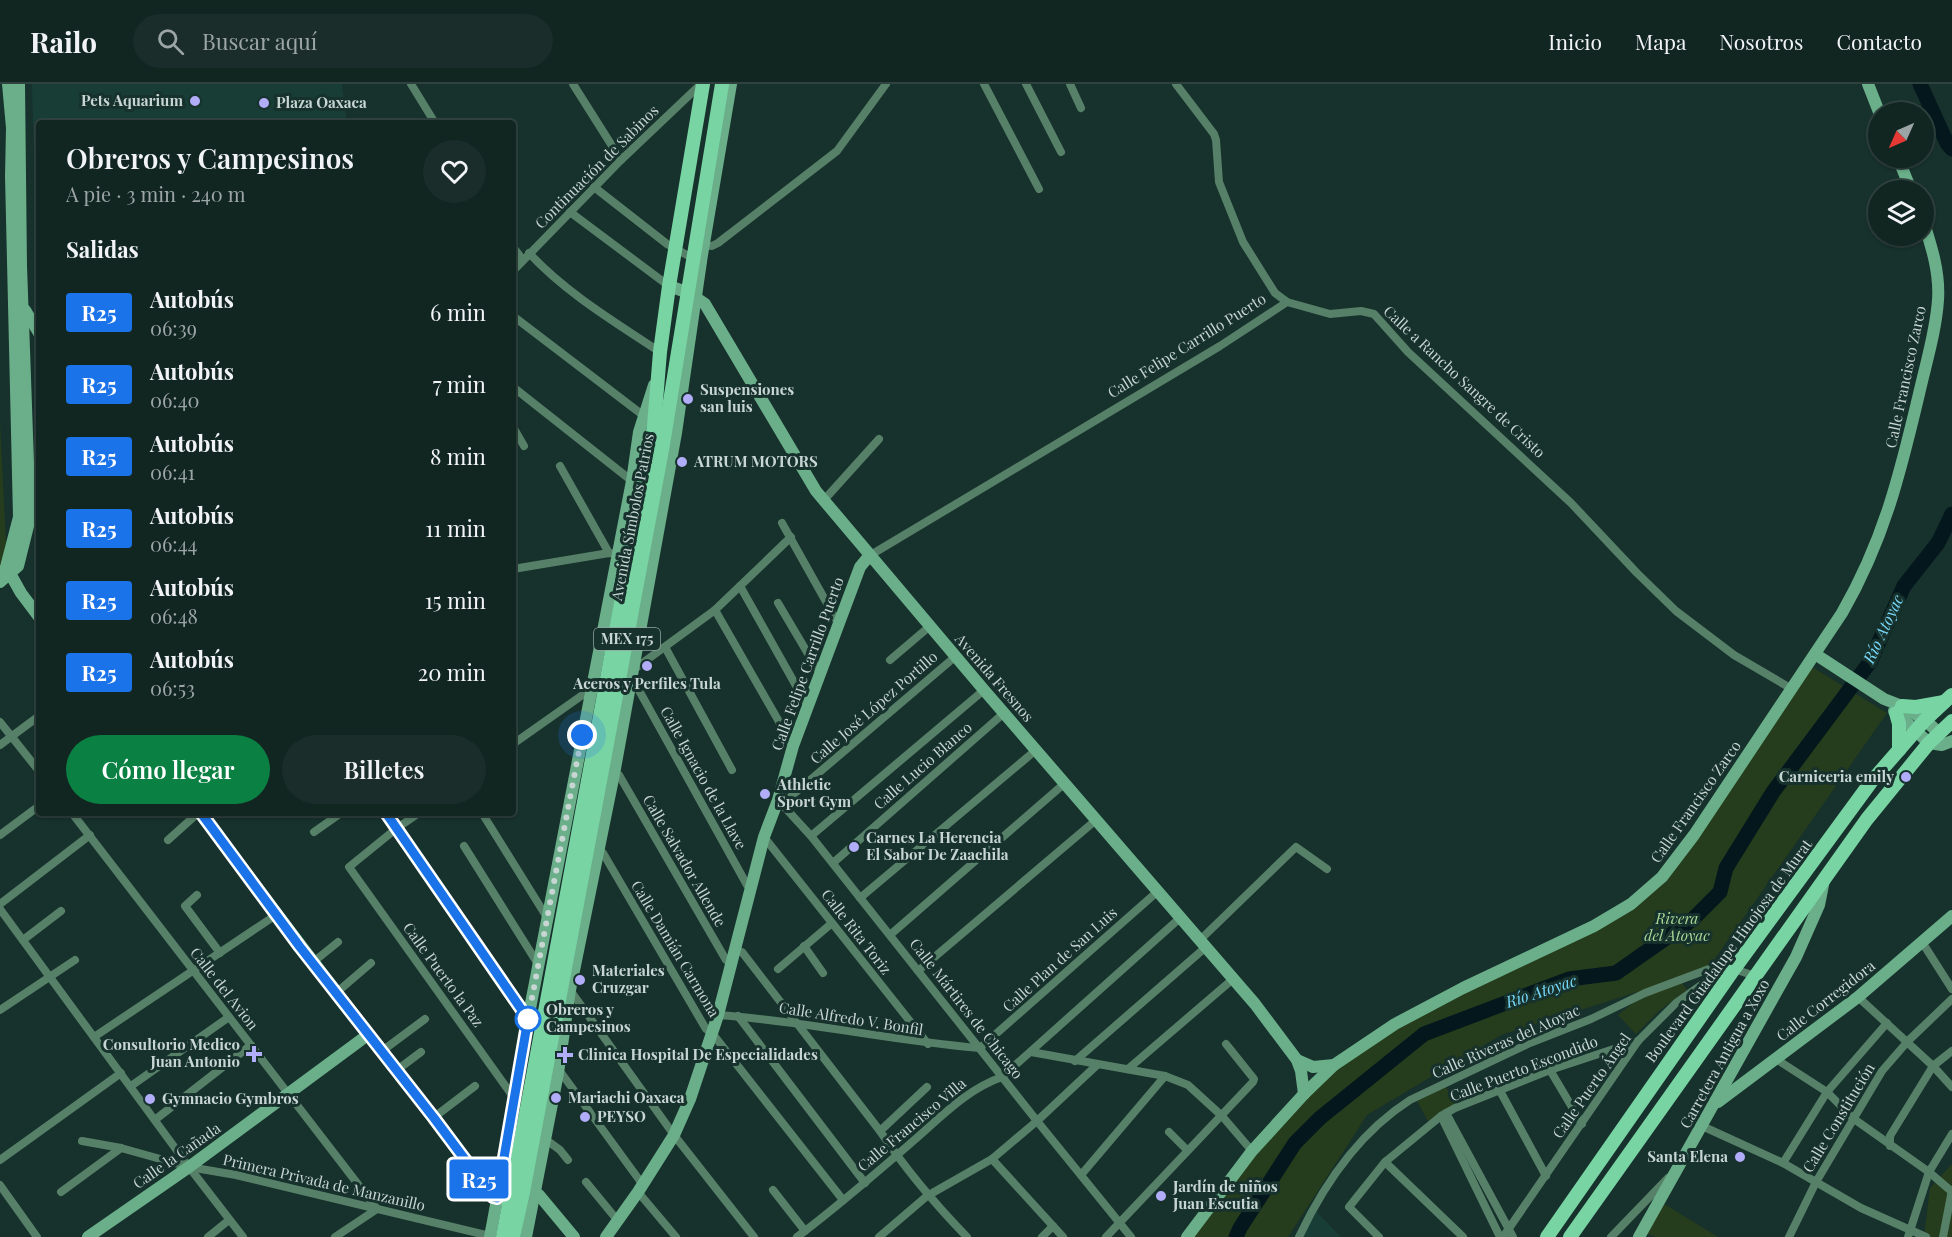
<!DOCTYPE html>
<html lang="es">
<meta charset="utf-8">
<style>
:root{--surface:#112521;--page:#1a2d2a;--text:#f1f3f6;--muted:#9ca5a5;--line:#30423f;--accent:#0b8043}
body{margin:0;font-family:"Playfair Display",serif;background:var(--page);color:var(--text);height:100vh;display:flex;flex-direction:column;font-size:22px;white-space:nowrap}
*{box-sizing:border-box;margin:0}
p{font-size:20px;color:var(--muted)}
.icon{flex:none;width:33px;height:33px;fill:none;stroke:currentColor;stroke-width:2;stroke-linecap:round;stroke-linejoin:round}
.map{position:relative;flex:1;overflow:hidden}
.side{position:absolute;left:36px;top:36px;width:480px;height:696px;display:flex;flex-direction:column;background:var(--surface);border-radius:6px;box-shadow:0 2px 4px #0004,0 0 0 2px var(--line)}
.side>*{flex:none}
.badge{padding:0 12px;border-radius:4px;font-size:21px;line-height:39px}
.needle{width:39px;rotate:225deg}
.buttons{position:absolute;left:1868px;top:18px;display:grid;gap:12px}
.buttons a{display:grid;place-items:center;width:66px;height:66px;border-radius:50%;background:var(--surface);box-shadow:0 2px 4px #0004,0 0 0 2px var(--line);font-size:30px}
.you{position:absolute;width:30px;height:30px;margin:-15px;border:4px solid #fff;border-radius:50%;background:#1a73e8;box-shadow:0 0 0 9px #1a73e833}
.map>.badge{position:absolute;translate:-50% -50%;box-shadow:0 0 0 3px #fff}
h2{padding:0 30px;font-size:22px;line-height:54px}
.round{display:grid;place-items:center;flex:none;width:63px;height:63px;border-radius:32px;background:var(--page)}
.head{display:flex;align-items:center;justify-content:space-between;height:102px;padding:0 30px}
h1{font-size:28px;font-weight:600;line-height:45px}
.action{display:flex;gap:12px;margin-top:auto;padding:12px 30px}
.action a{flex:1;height:69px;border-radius:36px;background:var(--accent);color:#fff;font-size:24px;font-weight:600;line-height:69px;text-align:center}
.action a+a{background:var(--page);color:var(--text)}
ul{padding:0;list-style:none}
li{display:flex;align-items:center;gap:18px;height:72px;padding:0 30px}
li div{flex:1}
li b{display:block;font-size:22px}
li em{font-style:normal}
li .badge{min-width:66px;font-weight:700;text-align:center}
header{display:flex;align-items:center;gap:36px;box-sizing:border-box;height:84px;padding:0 30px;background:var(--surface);border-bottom:2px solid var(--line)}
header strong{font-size:28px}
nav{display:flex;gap:33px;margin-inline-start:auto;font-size:21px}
.search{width:420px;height:54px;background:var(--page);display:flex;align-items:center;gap:15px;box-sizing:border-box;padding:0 21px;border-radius:33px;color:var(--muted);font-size:22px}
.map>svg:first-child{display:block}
.built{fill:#183d36}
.green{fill:#253d1c}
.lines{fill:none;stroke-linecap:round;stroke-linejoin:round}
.river{stroke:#04171d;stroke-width:15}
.street{stroke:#568068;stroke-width:8}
.secondary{stroke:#6aaf8a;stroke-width:12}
.primary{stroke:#79d4a4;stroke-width:14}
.line-casing{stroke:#fff;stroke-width:14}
.line{stroke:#1a73e8;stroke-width:9}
.walk{stroke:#c7d6d3;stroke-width:6;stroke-dasharray:0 10.8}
.poi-dot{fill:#b2adf9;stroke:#17312c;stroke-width:2}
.stop-dot{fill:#fff;stroke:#1a73e8;stroke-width:3}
.labels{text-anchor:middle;stroke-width:6;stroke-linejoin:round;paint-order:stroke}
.shield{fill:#17312c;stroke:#92a4a1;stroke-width:1.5}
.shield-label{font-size:14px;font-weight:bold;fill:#c7d6d3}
.poi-label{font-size:15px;font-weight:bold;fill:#c7d6d3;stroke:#17312c;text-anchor:start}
.street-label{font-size:15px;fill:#c7d6d3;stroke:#17312c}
.park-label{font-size:15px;font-style:italic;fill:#a9da98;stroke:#17312c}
.stop-label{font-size:15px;font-weight:bold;fill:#c7d6d3;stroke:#17312c;text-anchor:start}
.water-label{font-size:16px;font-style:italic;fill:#77d8f9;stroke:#17312c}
</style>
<header>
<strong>Railo</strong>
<div class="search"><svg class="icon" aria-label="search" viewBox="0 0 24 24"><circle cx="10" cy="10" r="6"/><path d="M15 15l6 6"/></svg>Buscar aquí</div>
<nav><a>Inicio</a><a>Mapa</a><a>Nosotros</a><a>Contacto</a></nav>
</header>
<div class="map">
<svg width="1952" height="1153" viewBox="0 0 1952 1153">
<rect width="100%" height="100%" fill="#17312c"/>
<g class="built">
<path d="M32,0H342L347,39H39V233L36,229L37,187Z"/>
<path d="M1316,1127L1341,1153H1303Z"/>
</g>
<g class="green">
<path d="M0,337L7,479L0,485Z"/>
<path d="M1812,583L1887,629L1707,886L1501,951L1367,1031L1288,1153H1187L1304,1010L1395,940L1594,842L1662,793Z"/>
<path d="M1681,897L1687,906L1661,925L1636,950L1618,931L1645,909Z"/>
<path d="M1445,1001L1456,1021L1428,1037L1417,1017Z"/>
<path d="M1952,1080V1153H1924L1930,1104Z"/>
<path d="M1661,1118L1718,1153H1656L1644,1149Z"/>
</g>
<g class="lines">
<g class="river">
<path d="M1920,0L1947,59L1952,65"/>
<path d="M1236,1153L1240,1144L1295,1059L1320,1034L1424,950L1569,895L1616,889L1693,835L1720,808L1726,784L1773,708L1870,578L1904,502L1938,459L1952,430"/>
</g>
<g class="street">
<path d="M411,0L435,39"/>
<path d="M573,0L621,76"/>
<path d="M984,0L1039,105"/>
<path d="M1026,0L1061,68"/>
<path d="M1070,0L1081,24"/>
<path d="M1176,0L1214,50L1216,56L1219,98L1243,158L1275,209L1287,218L1330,230L1361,227L1374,230L1408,268L1571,419L1637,489L1676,527L1734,571L1792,605"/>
<path d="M594,103L667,160L694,175"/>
<path d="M570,128L669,202"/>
<path d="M704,161L712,162L718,159L837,67L886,0"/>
<path d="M513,163L523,176"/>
<path d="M529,169C566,209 615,238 660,268"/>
<path d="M513,187L621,76L701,0"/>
<path d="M513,232L644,332"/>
<path d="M513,303L632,397"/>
<path d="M513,343L524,362"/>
<path d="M560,382L609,469"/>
<path d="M824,416L879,355"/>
<path d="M782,439L838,539"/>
<path d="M869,472L1220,262L1287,218"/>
<path d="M513,485L609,469L618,470"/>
<path d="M740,502L808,623"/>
<path d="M778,519L820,590"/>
<path d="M715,526L793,662"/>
<path d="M665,563L732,686"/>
<path d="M890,576L930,542"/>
<path d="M633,586L715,526L791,453"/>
<path d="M631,600L636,601L747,801L752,803"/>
<path d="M0,638L39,687"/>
<path d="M513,660L591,605"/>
<path d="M0,661L39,632"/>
<path d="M614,690L619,691L726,876L732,878"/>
<path d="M778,716L811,752L1037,1037L1131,1153"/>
<path d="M782,720L956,572"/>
<path d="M72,729L377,1125L335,1153"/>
<path d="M419,729L397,744L349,783L514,1014"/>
<path d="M482,729L548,835"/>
<path d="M314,748L341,729"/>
<path d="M0,751L39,722"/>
<path d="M811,752L984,606"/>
<path d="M764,753L928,960"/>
<path d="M168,756L198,729"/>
<path d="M464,762L538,880"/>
<path d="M598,768L603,769L706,945L712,949L843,1116"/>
<path d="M833,779L1004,629"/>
<path d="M197,811L185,822L220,869"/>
<path d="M860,814L1036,666"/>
<path d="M0,820L90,751"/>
<path d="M0,825L189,1083L243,1153"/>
<path d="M890,851L1065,699"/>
<path d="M23,856L61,827"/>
<path d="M1200,856L1296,763L1327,785"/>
<path d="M1922,858L1952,905"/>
<path d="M804,862L823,889"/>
<path d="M735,866L742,868L880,1047C906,1086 934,1119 967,1153"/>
<path d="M312,879L338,858"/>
<path d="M778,885L832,839"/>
<path d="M918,887L1096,736"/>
<path d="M570,906L674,1051L754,1153"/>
<path d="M336,909L371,879"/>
<path d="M1858,913L1933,982L1952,1003"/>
<path d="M0,926L75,876"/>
<path d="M718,931C806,937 892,957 980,964L1157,808"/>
<path d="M738,932L865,1099"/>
<path d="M94,953L276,831"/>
<path d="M382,967L425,935"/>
<path d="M1031,968L1165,992L1188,1001L1222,1032L1252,1067"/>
<path d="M1776,975L1827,1008L1854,1035L1929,1088L1951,1107"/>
<path d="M1075,977L1206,863"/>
<path d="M1128,985L1233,895"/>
<path d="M397,986L421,968"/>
<path d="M1550,986L1582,1040"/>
<path d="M558,989L562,990L643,1101"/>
<path d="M131,1002L229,933"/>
<path d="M1499,1005L1546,1092"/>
<path d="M1446,1029L1513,1153"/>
<path d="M1441,1032L1500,1153"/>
<path d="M433,1034L475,1002"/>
<path d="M156,1035L251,961"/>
<path d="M1702,1042L1783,1079L1861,1124L1926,1153"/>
<path d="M880,1047L927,1003"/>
<path d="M1169,1048L1187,1066"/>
<path d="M545,1055L560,1066L568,1076"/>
<path d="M82,1057L121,1064L189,1083L236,1091L490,1152"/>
<path d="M1890,1062V1052L1933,982L1952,967"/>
<path d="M992,1075L1063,1153"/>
<path d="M0,1076L121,989"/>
<path d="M1385,1078L1463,1153"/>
<path d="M1783,1079L1827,1008L1887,939"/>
<path d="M1081,1091L1165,992"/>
<path d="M586,1098L618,1137"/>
<path d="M0,1101L37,1153"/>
<path d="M773,1106L805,1147"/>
<path d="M61,1108L121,1064"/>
<path d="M638,1108L676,1153"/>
<path d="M208,1153L229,1136"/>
<path d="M797,1153C837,1123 875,1090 912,1058C940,1034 967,1005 1002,993L1180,834"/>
<path d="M879,1153L927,1112L992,1075L1037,1037L1097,981"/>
<path d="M1042,1153L1053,1142"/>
<path d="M1106,1153L1253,998L1254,995L1226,960"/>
<path d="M1299,1153C1324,1100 1360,1048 1410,1016L1530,959L1591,935L1645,909L1709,885H1734L1755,892"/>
<path d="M1379,1153L1349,1123L1385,1078L1441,1032L1455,1024L1550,986L1638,957"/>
<path d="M1503,1153L1638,957L1676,919L1722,886"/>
<path d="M1611,1153L1668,1094"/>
<path d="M1789,1153L1816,1098L1882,987L1908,957L1952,915"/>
<path d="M1908,1153L1929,1088L1952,1050"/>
<path d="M1943,1153L1952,1106"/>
</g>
<g class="secondary">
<path d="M1868,0L1879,28"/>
<path d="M1898,74L1911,106"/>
<path d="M669,202L689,209L705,220L816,407L984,606L1255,920L1297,976L1301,987L1304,1010"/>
<path d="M25,226L39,249"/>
<path d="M7,484L21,509L39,533"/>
<path d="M0,494L6,483L19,433L11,92L12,44L8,0"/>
<path d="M0,498L18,482L30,434L21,182L19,0"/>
<path d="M1815,570L1884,615L1902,622L1925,636L1939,649"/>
<path d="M1894,627L1929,659L1942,661L1952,657"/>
<path d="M202,729C296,859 397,984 493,1113L501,1115"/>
<path d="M386,729L528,935"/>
<path d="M1297,976L1313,983L1334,981"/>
<path d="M1718,1018L1858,913L1952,832"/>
<path d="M528,1109L539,1111L574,1153"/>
<path d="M88,1153L189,1083L369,950"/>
<path d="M490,1153L504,1078L528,935L632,397L639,348L654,301"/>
<path d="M526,1153L558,989L570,906L614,690L676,349L702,171L731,0"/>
<path d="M606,1153L638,1108L674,1051L690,1015L718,931L764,753L778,716L793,662L860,483L869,472"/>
<path d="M1187,1153L1252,1067L1304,1010L1334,981L1395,940L1463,904L1594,842L1631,820L1662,793L1694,751L1842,529C1884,456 1900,390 1919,310C1926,279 1936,247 1938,216C1940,188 1931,161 1923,136"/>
<path d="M1639,1153L1796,873L1819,821L1824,796"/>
</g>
<g class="primary">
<path d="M1902,622L1916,623L1944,618"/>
<path d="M1896,629L1899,640V666"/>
<path d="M503,1153L654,342L660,268L669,202L703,0"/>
<path d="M513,1153L523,1108L662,366L722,0"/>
<path d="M1547,1153L1734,885L1871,698L1925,636L1952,611"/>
<path d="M1570,1153L1867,735L1929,659L1952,637"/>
</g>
</g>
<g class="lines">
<g class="line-casing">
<path id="line" d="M201,729L300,863L434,1034L493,1113L497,1114L528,935L386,729"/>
</g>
<use href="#line" class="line"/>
<path class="walk" d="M528,935L582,651"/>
</g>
<g class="poi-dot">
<circle cx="195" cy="17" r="6"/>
<circle cx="264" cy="19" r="6"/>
<circle cx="688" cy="315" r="6"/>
<circle cx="682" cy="378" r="6"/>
<circle cx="647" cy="582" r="6"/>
<circle cx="1906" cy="693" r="6"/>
<circle cx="765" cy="710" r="6"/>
<circle cx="854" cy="763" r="6"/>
<circle cx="580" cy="896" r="6"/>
<path d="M251 961h6v6h6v6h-6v6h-6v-6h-6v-6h6z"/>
<path d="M562 962h6v6h6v6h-6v6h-6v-6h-6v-6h6z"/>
<circle cx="556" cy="1014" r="6"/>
<circle cx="150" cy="1015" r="6"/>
<circle cx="585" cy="1033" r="6"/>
<circle cx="1740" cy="1073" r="6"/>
<circle cx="1161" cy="1112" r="6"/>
</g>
<circle class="stop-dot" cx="528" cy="935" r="12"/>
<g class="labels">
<rect class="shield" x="594" y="544" width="66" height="22" rx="4.5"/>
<g class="shield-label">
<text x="627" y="560">MEX 175</text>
</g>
<g class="poi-label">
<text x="183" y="22" text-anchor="end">Pets Aquarium</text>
<text x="276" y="24">Plaza Oaxaca</text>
<text x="700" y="311">Suspensiones<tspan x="700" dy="17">san luis</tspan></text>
<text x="694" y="383">ATRUM MOTORS</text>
<text x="647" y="605" text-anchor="middle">Aceros y Perfiles Tula</text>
<text x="1894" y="698" text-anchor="end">Carniceria emily</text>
<text x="777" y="706">Athletic<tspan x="777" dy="17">Sport Gym</tspan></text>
<text x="866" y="759">Carnes La Herencia<tspan x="866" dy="17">El Sabor De Zaachila</tspan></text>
<text x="592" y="892">Materiales<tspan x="592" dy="17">Cruzgar</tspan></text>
<text x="240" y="966" text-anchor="end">Consultorio Medico<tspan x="240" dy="17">Juan Antonio</tspan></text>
<text x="578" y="976">Clinica Hospital De Especialidades</text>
<text x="568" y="1019">Mariachi Oaxaca</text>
<text x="162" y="1020">Gymnacio Gymbros</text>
<text x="597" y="1038">PEYSO</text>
<text x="1728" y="1078" text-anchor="end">Santa Elena</text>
<text x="1173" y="1108">Jardín de niños<tspan x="1173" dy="17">Juan Escutia</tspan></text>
</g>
<g class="street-label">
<text transform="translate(597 83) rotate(-45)" y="5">Continuación de Sabinos</text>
<text transform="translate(1187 262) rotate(-32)" y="5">Calle Felipe Carrillo Puerto</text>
<text transform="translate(1906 293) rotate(-78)" y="5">Calle Francisco Zarco</text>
<text transform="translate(1464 298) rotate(43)" y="5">Calle a Rancho Sangre de Cristo</text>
<text transform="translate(633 433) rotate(-79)" y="5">Avenida Símbolos Patrios</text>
<text transform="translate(808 580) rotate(-70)" y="5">Calle Felipe Carrillo Puerto</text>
<text transform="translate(994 594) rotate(49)" y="5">Avenida Fresnos</text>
<text transform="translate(874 624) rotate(-41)" y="5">Calle José López Portillo</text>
<text transform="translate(923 682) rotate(-41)" y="5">Calle Lucio Blanco</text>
<text transform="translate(703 694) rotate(61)" y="5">Calle Ignacio de la Llave</text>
<text transform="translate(1696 718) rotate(-55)" y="5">Calle Francisco Zarco</text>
<text transform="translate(684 777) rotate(60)" y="5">Calle Salvador Allende</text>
<text transform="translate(856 848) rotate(52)" y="5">Calle Rita Toriz</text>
<text transform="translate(675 865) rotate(59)" y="5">Calle Damián Carmona</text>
<text transform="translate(1729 867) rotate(-54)" y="5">Boulevard Guadalupe Hinojosa de Murat</text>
<text transform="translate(1060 876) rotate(-42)" y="5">Calle Plan de San Luis</text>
<text transform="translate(443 891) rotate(54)" y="5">Calle Puerto la Paz</text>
<text transform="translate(224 905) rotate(52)" y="5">Calle del Avion</text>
<text transform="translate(1826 917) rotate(-38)" y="5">Calle Corregidora</text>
<text transform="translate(966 925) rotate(52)" y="5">Calle Mártires de Chicago</text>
<text transform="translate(851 935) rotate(9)" y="5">Calle Alfredo V. Bonfil</text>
<text transform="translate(1506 958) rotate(-24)" y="5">Calle Riveras del Atoyac</text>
<text transform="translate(1725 970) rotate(-61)" y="5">Carretera Antigua a Xoxo</text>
<text transform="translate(1524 985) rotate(-21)" y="5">Calle Puerto Escondido</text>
<text transform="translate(1592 1002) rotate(-55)" y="5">Calle Puerto Ángel</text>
<text transform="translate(1839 1034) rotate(-59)" y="5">Calle Constitución</text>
<text transform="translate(912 1041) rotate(-40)" y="5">Calle Francisco Villa</text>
<text transform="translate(177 1072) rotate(-35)" y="5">Calle la Cañada</text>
<text transform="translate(324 1099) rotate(13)" y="5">Primera Privada de Manzanillo</text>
</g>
<g class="park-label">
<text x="1677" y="840">Rivera<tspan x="1677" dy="17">del Atoyac</tspan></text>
</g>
<g class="stop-label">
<text x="546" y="931">Obreros y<tspan x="546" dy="17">Campesinos</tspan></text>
</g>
<g class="water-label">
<text transform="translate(1883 545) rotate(-65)" y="6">Río Atoyac</text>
<text transform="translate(1541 907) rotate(-18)" y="6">Río Atoyac</text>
</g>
</g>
</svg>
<div class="buttons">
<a><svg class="needle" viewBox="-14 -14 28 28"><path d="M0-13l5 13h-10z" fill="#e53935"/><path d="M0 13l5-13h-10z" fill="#9ca5a5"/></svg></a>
<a><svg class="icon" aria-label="layers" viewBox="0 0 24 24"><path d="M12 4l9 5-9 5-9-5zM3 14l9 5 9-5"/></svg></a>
</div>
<div class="you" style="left:582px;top:651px"></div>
<b class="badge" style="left:479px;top:1095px;background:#1a73e8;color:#fff">R25</b>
<section class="side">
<div class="head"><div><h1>Obreros y Campesinos</h1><p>A pie · 3 min · 240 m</p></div><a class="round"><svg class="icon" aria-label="heart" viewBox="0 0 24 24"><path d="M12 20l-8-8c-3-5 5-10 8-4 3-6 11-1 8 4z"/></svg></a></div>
<h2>Salidas</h2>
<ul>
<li><span class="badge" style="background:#1a73e8;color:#fff">R25</span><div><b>Autobús</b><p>06:39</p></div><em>6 min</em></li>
<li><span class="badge" style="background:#1a73e8;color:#fff">R25</span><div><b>Autobús</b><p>06:40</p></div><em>7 min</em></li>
<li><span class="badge" style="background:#1a73e8;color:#fff">R25</span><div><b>Autobús</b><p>06:41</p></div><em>8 min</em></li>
<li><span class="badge" style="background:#1a73e8;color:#fff">R25</span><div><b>Autobús</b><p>06:44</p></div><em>11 min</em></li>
<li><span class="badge" style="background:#1a73e8;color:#fff">R25</span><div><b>Autobús</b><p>06:48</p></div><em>15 min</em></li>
<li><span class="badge" style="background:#1a73e8;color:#fff">R25</span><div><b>Autobús</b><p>06:53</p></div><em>20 min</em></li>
</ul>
<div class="action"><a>Cómo llegar</a><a>Billetes</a></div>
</section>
</div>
